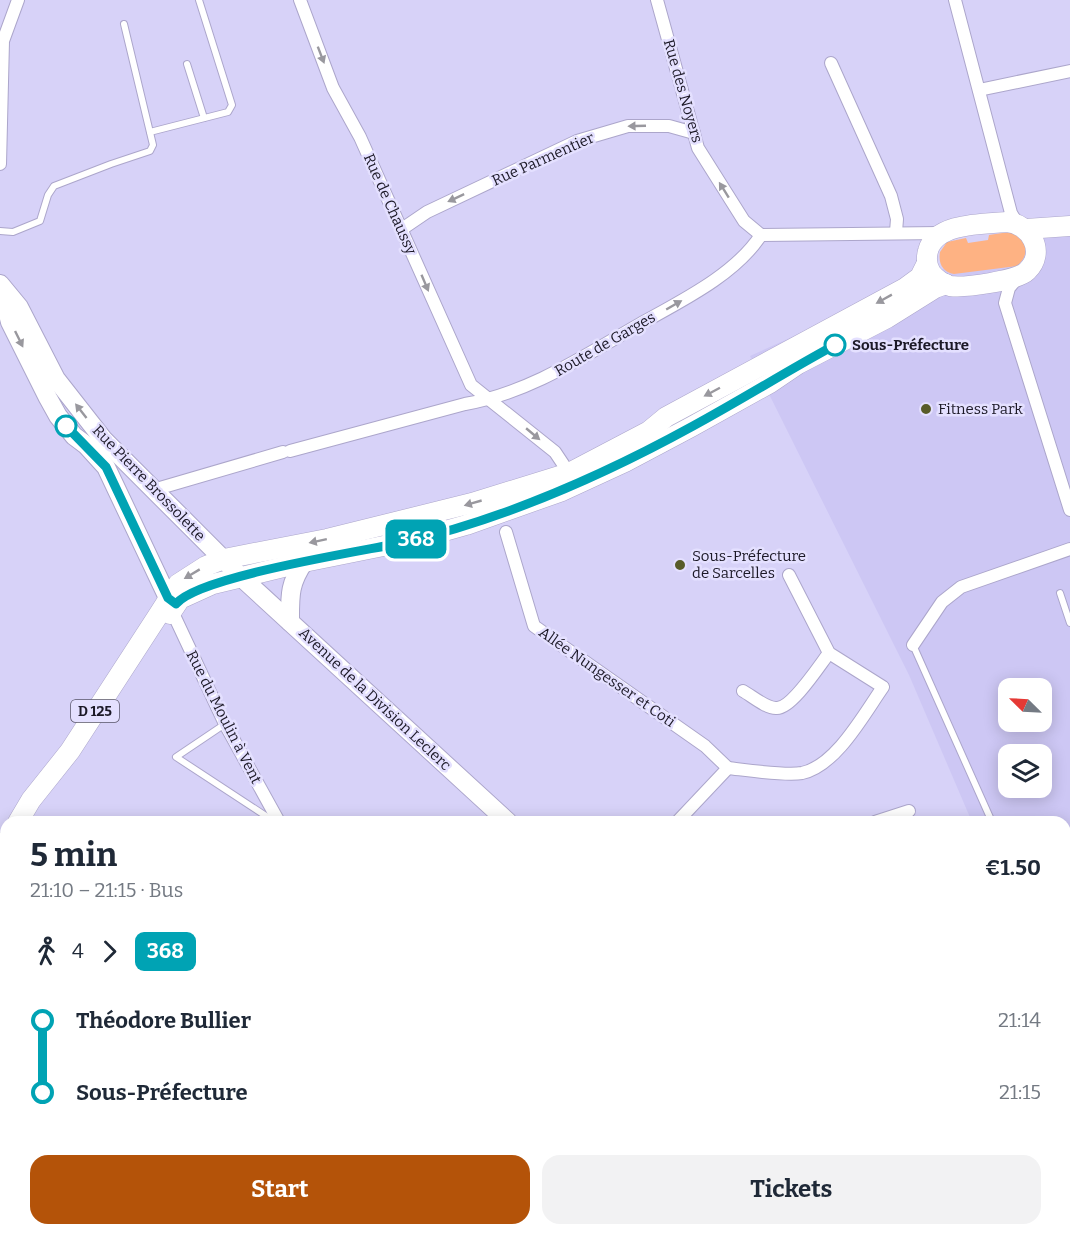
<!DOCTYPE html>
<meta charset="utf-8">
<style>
:root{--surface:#fff;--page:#f2f2f3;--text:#1f2937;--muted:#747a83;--accent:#b45309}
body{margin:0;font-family:Bitter,serif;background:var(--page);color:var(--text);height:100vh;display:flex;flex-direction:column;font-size:22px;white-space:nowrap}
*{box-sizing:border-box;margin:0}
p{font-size:20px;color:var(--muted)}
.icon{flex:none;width:33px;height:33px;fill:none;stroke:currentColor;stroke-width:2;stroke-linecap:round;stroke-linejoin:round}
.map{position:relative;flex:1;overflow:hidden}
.details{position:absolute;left:0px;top:816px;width:1071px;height:420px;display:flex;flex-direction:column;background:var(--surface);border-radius:18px 18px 0 0;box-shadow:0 3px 15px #0003}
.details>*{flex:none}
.badge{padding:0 12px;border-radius:9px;font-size:21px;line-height:39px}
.needle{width:39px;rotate:294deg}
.buttons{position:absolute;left:998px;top:678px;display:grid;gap:12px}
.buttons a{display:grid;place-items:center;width:54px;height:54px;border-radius:12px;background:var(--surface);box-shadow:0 3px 15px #0003;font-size:30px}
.map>.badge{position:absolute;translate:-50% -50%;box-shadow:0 0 0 3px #fff}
.legs{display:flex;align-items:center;gap:9px;height:66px;padding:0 30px;font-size:20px}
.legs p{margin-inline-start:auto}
.overview{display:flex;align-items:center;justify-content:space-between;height:102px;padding:0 30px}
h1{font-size:33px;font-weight:700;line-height:45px}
.cta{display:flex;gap:12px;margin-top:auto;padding:12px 30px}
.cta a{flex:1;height:69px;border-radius:18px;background:var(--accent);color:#fff;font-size:24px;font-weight:700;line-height:69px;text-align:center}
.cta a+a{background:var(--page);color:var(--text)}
ul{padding:0 30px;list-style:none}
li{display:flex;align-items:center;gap:21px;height:72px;font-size:22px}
li i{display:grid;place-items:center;width:9px;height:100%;margin:0 8px;background:currentColor}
li i::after{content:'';width:15px;height:15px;margin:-8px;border:4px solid;border-radius:50%;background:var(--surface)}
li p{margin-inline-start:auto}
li:first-child i{background:linear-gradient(#0000 50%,currentColor 0)}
li:last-child i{background:linear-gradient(currentColor 50%,#0000 0)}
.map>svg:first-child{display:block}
.built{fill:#cdc7f4;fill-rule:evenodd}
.green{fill:#feb283}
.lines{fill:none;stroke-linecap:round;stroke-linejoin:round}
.lane-casing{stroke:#aca6cb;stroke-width:8}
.street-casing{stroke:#aca6cb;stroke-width:14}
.secondary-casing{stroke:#aca6cb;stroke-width:20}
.primary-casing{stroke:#aca6cb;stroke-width:21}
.lane{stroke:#fff;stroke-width:6}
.street{stroke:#fff;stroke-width:12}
.secondary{stroke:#fff;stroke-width:18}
.primary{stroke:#fff;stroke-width:20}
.oneway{fill:#99989e}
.line-1-casing{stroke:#fff;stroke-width:14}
.line-1{stroke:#00a3b4;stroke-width:9}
.stop-1-dot{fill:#fff;stroke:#00a3b4;stroke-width:3}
.poi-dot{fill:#585b29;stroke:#e4e0ff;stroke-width:2}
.labels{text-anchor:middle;stroke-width:5;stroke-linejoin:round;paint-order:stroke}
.shield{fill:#e4e0ff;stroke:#585568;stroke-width:1.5}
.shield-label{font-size:14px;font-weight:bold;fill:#1c1927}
.street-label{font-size:15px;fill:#1c1927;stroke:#e4e0ff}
.stop-label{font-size:15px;font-weight:bold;fill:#1c1927;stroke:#e4e0ff;text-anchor:start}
.poi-label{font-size:15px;fill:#1c1927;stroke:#e4e0ff;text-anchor:start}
</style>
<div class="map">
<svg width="1070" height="1236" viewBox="0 0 1070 1236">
<rect width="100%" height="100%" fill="#d7d2f8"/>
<g class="built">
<path d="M1070,226V1051L1065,1040V822H972L909,675L750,356L1000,243ZM1008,688H1041V722H1008ZM1008,754H1041V788H1008Z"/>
<path d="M2,1038L6,1041V1230H30L26,1236H0V1041Z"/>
<path d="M1070,1076V1236H980L974,1230H1065V1082Z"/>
</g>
<path class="green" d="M1009,232C1026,238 1032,253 1017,266L954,274C943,272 938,264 940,252L947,242L966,238L968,243L988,240L989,235Z"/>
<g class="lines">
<g class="lane-casing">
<g id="lane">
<path d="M187,64L204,118"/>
<path d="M150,132L228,112L232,105L199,0"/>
<path d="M0,231L13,232L40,221L48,195L54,186L111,164L150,151L153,145L124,24"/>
<path d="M1060,593L1070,623"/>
<path d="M913,645L992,822"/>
<path d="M225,724L176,757L275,822"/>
<path d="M0,935L6,931"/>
<path d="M1065,1005L1070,1020"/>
</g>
</g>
<g class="street-casing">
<g id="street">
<path d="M300,0L333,88L360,137L471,385L555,452L569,473"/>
<path d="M657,0L698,148L744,221L761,235"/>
<path d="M955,0L1011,213L1017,223"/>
<path d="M831,63L891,196L897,219L896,232"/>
<path d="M979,90L1070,71"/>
<path d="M0,164L3,41L18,0"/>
<path d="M402,229L427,212L577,141L628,126H669L694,133"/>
<path d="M1019,276L1009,288L1005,303L1070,510"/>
<path d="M290,451L465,404C529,393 584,356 640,324C681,301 735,275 761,235L941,233"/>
<path d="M153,490L283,452"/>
<path d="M506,532L534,626L705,746L728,768"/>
<path d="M172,611L225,724L279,822"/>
<path d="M913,645L942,602L961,587L1070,549"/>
<path d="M743,691C752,696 767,709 777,708C792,708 819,666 829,653"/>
<path d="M728,768C746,770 785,776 802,773C836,766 864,714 883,687L829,653L789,575"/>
<path d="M677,822L728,768"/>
<path d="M875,822L909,811"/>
<path d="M0,1012L6,1002"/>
<path d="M1065,1106L1070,1100"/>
<path d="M99,1230L109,1236"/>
<path d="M550,1230L554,1236"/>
<path d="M36,1236L40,1230"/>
<path d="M285,1236L289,1230"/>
<path d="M978,1236L981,1230"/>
</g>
</g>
<g class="secondary-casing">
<g id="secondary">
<path d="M0,284L19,307L56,379L103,439L241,577L508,822"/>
<path d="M2,291L10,322L48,398L58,416L74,436L86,445L106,467L168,598L176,604"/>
<path d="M290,622C290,596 289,584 304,562"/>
<path d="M950,1230L957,1236"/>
</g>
</g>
<g class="primary-casing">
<g id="primary">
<path d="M1006,222C1030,223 1047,252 1027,271C1017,281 964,288 950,286C943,284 936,279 931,273C927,266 926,258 928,251C935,223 982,224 1006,222Z"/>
<path d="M1026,229L1070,226"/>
<path d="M170,614L180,599L213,584L304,562L413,540L466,525L562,491L625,462L691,427L770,383L798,364L887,318L935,288L946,284"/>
<path d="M18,822L31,800L70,751L159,614L178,584L206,566L224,559L327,539L472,503L569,473L649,431L666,417L905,288L920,277L927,263"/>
<path d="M0,850L6,841"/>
</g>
</g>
<use href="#lane" class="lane"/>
<use href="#street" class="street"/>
<use href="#secondary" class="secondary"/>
<use href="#primary" class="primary"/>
</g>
<defs><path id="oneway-solid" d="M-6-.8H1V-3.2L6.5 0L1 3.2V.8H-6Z" transform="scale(1.5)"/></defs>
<g class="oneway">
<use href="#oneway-solid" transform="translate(321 55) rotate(69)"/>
<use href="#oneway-solid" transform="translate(637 126) rotate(178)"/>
<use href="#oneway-solid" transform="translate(724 190) rotate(-122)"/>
<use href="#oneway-solid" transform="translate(456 198) rotate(155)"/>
<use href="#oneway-solid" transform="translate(425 283) rotate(67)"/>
<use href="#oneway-solid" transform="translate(884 299) rotate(151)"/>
<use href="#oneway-solid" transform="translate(674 305) rotate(-30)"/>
<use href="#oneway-solid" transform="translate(19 339) rotate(64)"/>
<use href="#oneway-solid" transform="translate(712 392) rotate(152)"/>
<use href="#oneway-solid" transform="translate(81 411) rotate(-128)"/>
<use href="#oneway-solid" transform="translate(533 434) rotate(40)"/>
<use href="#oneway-solid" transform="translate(473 503) rotate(164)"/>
<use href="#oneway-solid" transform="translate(318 541) rotate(168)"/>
<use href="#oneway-solid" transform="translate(192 574) rotate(149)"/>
</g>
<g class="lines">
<g class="line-1-casing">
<path id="line-1" d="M66,426L106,467L168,598L176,604C198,576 364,551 406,542C507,518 602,476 693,426C741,400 787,371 835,345"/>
</g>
<use href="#line-1" class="line-1"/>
</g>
<g class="stop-1-dot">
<circle cx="835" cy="345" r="10"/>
<circle cx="66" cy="426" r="10"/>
</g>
<g class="poi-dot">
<circle cx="926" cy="409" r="6"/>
<circle cx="680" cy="565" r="6"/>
</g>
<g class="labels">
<rect class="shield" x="71" y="700" width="48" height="22" rx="4.5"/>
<g class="shield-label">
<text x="95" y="716">D 125</text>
</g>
<g class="street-label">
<text transform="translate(683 91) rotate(74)" y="5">Rue des Noyers</text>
<text transform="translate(543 159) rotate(-24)" y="5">Rue Parmentier</text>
<text transform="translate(390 204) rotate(66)" y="5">Rue de Chaussy</text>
<text transform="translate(605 344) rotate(-30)" y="5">Route de Garges</text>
<text transform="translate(149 483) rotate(46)" y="5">Rue Pierre Brossolette</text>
<text transform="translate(607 677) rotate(35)" y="5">Allée Nungesser et Coti</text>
<text transform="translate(375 699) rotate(43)" y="5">Avenue de la Division Leclerc</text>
<text transform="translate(224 717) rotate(63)" y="5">Rue du Moulin à Vent</text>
</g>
<g class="stop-label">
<text x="852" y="350">Sous-Préfecture</text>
</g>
<g class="poi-label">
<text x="938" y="414">Fitness Park</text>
<text x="692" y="561">Sous-Préfecture<tspan x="692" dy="17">de Sarcelles</tspan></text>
</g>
</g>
</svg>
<div class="buttons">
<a><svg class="needle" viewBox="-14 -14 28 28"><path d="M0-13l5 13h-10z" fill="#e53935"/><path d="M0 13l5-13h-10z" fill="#747a83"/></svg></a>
<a><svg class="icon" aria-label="layers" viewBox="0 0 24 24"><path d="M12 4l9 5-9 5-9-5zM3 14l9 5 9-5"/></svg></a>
</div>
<b class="badge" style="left:416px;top:539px;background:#00a3b4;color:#fff">368</b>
<section class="details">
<div class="overview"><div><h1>5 min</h1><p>21:10 – 21:15 · Bus</p></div><b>€1.50</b></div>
<div class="legs"><svg class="icon" aria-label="walk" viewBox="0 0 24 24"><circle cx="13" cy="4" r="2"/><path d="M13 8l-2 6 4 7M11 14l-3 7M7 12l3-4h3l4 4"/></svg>4<svg class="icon" aria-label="forward" viewBox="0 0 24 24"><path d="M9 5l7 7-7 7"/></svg><b class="badge" style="background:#00a3b4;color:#fff">368</b></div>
<ul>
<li><i style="color:#00a3b4"></i><b>Théodore Bullier</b><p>21:14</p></li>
<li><i style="color:#00a3b4"></i><b>Sous-Préfecture</b><p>21:15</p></li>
</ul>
<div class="cta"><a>Start</a><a>Tickets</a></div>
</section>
</div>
